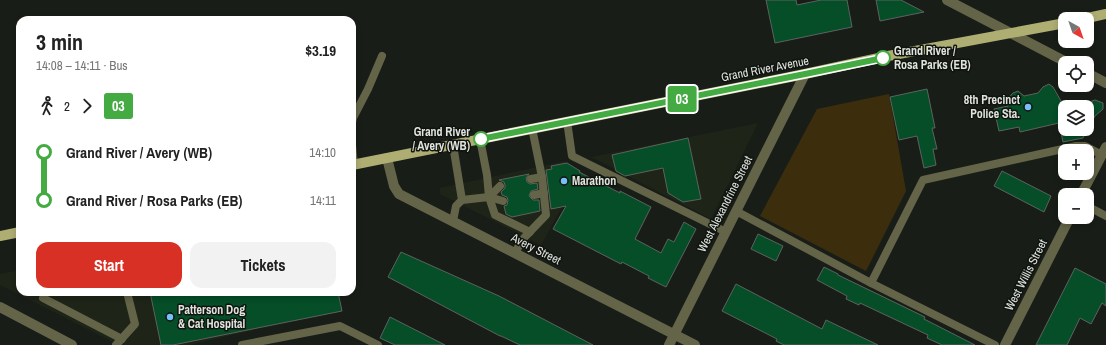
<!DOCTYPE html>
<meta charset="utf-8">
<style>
:root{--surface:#fff;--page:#f2f2f2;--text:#222;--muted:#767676;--accent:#d93025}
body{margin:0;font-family:"Archivo Narrow",sans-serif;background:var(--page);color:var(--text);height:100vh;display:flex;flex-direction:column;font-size:15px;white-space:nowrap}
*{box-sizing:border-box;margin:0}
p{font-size:13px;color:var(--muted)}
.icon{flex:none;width:22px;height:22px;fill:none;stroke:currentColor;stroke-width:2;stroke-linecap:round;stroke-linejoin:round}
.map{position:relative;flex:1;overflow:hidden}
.drawer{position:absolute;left:16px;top:16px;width:340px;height:280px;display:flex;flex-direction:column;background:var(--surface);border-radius:12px;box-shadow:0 2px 6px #0003}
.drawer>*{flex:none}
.badge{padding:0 8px;border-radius:3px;font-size:14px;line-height:26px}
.needle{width:26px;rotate:140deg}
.fabs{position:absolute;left:1058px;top:12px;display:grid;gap:8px}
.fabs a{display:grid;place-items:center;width:36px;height:36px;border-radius:8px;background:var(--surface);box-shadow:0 2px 6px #0003;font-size:20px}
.map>.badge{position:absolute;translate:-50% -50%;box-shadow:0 0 0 2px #fff}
.legs{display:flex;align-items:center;gap:6px;height:44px;padding:0 20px;font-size:13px}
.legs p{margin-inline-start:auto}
.overview{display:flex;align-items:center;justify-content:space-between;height:68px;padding:0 20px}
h1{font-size:22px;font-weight:800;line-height:30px}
.action{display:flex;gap:8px;margin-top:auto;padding:8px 20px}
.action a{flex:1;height:46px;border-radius:12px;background:var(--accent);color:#fff;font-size:16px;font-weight:800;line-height:46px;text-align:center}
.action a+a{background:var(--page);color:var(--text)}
ul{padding:0 20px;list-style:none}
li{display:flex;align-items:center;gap:14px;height:48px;font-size:15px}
li i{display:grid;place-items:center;width:6px;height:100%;margin:0 5px;background:currentColor}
li i::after{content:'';width:10px;height:10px;margin:-5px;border:3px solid;border-radius:50%;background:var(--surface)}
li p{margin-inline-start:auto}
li:first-child i{background:linear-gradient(#0000 50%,currentColor 0)}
li:last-child i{background:linear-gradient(currentColor 50%,#0000 0)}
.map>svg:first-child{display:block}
.built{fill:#1e2418}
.green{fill:#3c2e0c}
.building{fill:#054e28;stroke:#5c635e}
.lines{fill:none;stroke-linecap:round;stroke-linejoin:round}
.service{stroke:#646448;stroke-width:8}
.minor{stroke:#646448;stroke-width:10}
.tertiary{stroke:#646448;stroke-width:10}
.primary{stroke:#aeae73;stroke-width:10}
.line-1-casing{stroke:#fff;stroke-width:9}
.line-1{stroke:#44aa42;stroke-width:6}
.stop-1-dot{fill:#fff;stroke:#44aa42;stroke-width:2}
.poi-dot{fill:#78bff8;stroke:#10140e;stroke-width:1.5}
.labels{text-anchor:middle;stroke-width:3;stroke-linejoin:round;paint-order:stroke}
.stop-label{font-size:12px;font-weight:bold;fill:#e0e3de;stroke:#10140e;text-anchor:start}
.street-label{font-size:12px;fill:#e0e3de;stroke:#10140e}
.poi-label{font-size:12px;font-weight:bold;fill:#e0e3de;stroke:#10140e;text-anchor:start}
</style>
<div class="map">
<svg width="1106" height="345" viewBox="0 0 1106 345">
<rect width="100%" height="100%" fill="#191d17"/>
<g class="built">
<path d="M758,123L711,219L591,157Z"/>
<path d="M565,161L582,171L541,245L440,194V188Z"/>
<path d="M20,270V292H246L254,330L189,345H119L0,285V274Z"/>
</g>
<path class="green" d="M889,94L906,191L866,271L760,216L817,109Z"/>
<g class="building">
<path d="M766,0H796L797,5L821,0H847L852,27L775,43Z"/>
<path d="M876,0H901L924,12L880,21Z"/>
<path d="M1049,84L1053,87L1065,108V129H1087V107H1075L1095,100L1103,103V109L1095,116L1083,138L1063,142L1059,123L1020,132L1019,127L999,131L994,109L1008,106L1010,96L1013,93L1018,91L1024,96L1038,93L1043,87Z"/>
<path d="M927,89L935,128H932L937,149H933L936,165L924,168L917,136L899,140L890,97Z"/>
<path d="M688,138L701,199L683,202L668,193L663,168L625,176L616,171L612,155Z"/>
<path d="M567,163L580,171L579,172L620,193V191L651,207L635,239L661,253L668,239L674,242L684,222L696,229L666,287L648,278L649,276L622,262L621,264L553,229L566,206L551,209L546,170L552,169L551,166Z"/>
<path d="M1002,171L1051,196L1044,212L994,186Z"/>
<path d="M529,174L526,178L527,182L530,184L537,183L538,189L531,191L529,196L533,200H539L540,211L512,217L506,214L504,206L507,205L508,200L507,197L502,195L501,192L505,188V185L504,182L499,180Z"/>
<path d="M758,234L783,246L776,261L751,249Z"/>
<path d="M401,252L499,296L593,345H520L501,336H500L388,277Z"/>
<path d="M824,267L838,274V275L925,317L924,319L975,345H942L927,338L928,335L860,303L859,305L846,299L847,296L817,280Z"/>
<path d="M1075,268L1106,284V306L1102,303L1091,324L1080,318L1067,345H1036Z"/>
<path d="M736,284L822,329L826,320L878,345H784L776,341L777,339L722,311Z"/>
<path d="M150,292H338L342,311L173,345H161Z"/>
<path d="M390,317L445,345H395L380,338Z"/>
</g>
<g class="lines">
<g class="service">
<path d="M567,121L572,156L726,232"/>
<path d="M352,122L353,118L368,89L382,56"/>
<path d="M480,139L487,175L489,197"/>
<path d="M352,145L354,165"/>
<path d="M453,145L462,200"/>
<path d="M531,179L542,177"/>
<path d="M534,195L544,193"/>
<path d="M489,197L500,186"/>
<path d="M489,197L503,201"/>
<path d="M1087,206L1106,216"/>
<path d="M736,211L871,283L995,345"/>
<path d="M453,221L456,206L462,200L489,197L495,215L530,232"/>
<path d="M515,253L522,240L546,215L542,177L532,128"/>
<path d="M871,283L923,180L1076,146H1085L1102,155"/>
<path d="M46,292L43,298L122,339"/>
<path d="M116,345L135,324L127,292"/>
<path d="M242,345L340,326L378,345"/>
</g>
<g class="minor">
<path d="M387,158L394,186L399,194L695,345"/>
<path d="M1081,195L1106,147"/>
<path d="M0,307L72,345"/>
<path d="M669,345L805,74"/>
<path d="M1005,345L1070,217"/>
</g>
<g class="tertiary">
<path d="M947,0L1068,63"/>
<path d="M1087,73L1106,83"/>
</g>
<g class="primary">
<path d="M1083,19L1106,14"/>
<path d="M352,165L805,74L888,56L1065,23"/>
<path d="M0,236L20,232"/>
</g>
</g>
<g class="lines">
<g class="line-1-casing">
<path id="line-1" d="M481,139L805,74L883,58"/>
</g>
<use href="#line-1" class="line-1"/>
</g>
<g class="stop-1-dot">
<circle cx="883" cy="58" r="7"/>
<circle cx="481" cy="139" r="7"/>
</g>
<g class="poi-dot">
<circle cx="1028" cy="107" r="4"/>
<circle cx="564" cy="181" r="4"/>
<circle cx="170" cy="317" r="4"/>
</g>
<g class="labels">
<g class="stop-label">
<text x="894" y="55">Grand River /<tspan x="894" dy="14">Rosa Parks (EB)</tspan></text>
<text x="470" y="136" text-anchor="end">Grand River<tspan x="470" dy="14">/ Avery (WB)</tspan></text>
</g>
<g class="street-label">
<text transform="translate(765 69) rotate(-11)" y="4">Grand River Avenue</text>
<text transform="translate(725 204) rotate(-63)" y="4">West Alexandrine Street</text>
<text transform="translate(536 249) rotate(27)" y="4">Avery Street</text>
<text transform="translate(1026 275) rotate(-63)" y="4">West Willis Street</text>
</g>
<g class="poi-label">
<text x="1020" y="104" text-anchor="end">8th Precinct<tspan x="1020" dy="14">Police Sta.</tspan></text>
<text x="572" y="185">Marathon</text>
<text x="178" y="314">Patterson Dog<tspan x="178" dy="14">&amp; Cat Hospital</tspan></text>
</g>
</g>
</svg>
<div class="fabs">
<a><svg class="needle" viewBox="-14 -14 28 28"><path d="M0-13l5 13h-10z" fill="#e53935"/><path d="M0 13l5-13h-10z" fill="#767676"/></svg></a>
<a><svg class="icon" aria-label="locate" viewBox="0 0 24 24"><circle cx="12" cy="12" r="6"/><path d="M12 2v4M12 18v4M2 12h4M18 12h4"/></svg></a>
<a><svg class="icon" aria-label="layers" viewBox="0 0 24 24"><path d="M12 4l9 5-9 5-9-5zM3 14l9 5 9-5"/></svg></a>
<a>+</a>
<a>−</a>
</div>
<b class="badge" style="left:682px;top:99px;background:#44aa42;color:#fff">03</b>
<section class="drawer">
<div class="overview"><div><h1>3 min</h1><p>14:08 – 14:11 · Bus</p></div><b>$3.19</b></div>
<div class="legs"><svg class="icon" aria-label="walk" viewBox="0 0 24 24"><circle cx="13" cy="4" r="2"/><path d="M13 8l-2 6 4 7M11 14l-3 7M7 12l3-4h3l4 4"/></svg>2<svg class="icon" aria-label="forward" viewBox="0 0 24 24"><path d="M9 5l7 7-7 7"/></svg><b class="badge" style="background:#44aa42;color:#fff">03</b></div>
<ul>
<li><i style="color:#44aa42"></i><b>Grand River / Avery (WB)</b><p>14:10</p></li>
<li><i style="color:#44aa42"></i><b>Grand River / Rosa Parks (EB)</b><p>14:11</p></li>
</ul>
<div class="action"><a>Start</a><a>Tickets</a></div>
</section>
</div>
